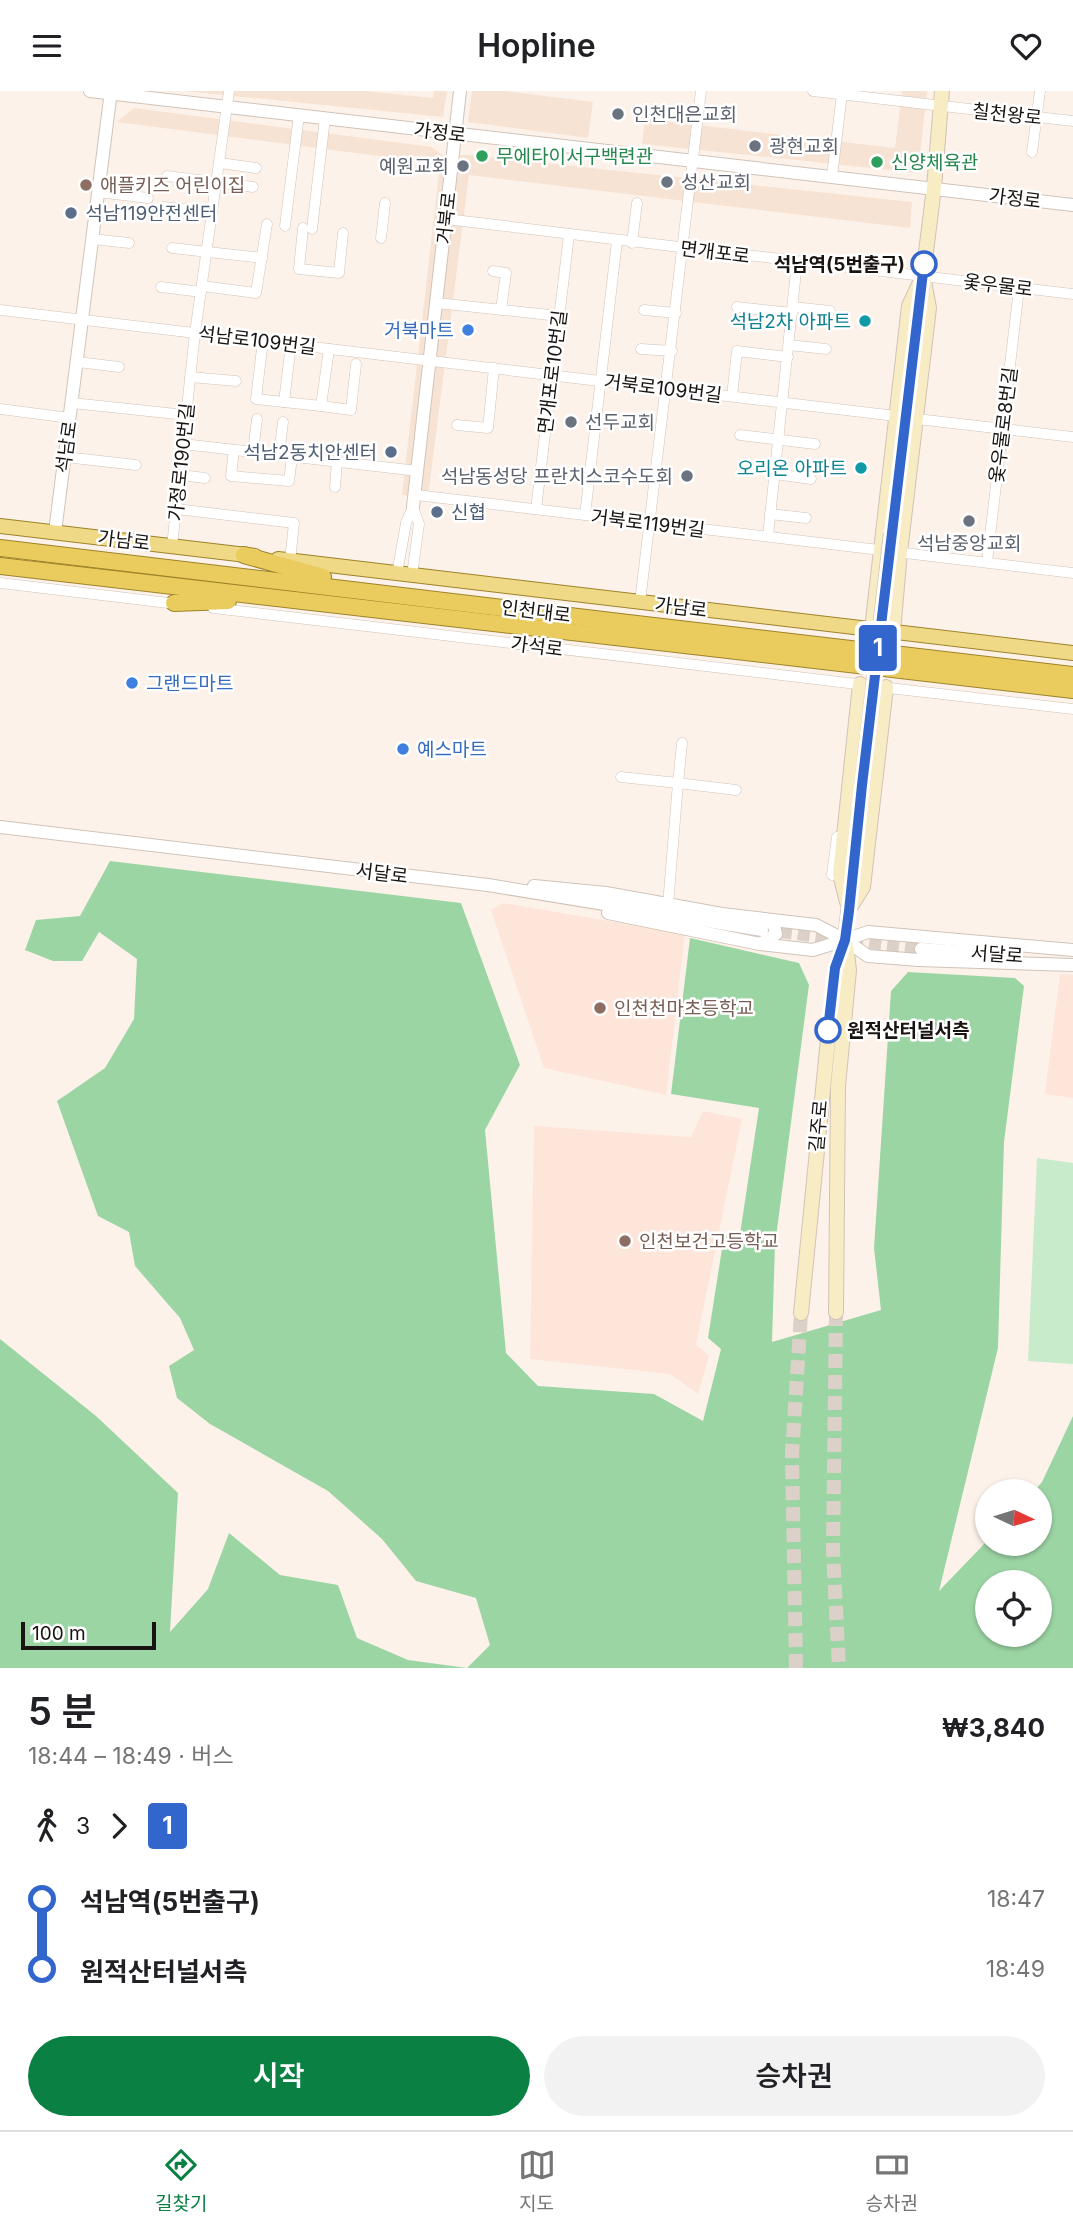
<!DOCTYPE html>
<html lang="ko">
<meta charset="utf-8">
<style>
:root{--surface:#fff;--page:#f2f2f2;--text:#202124;--muted:#757577;--line:#e0e0e0;--accent:#0b8043}
body{margin:0;font-family:Inter,"Noto Sans KR",sans-serif;background:var(--page);color:var(--text);height:100vh;display:flex;flex-direction:column;font-size:26px;white-space:nowrap}
*{box-sizing:border-box;margin:0}
p{font-size:23px;color:var(--muted)}
.icon{flex:none;width:38px;height:38px;fill:none;stroke:currentColor;stroke-width:2;stroke-linecap:round;stroke-linejoin:round}
.map{position:relative;height:1577px;overflow:hidden}
.side{display:flex;flex-direction:column;background:var(--surface);flex:1}
.side>*{flex:none}
.badge{padding:0 14px;border-radius:5px;font-size:24px;line-height:46px}
.needle{width:46px;rotate:94deg}
.controls{position:absolute;left:975px;top:1388px;display:grid;gap:14px}
.controls a{display:grid;place-items:center;width:77px;height:77px;border-radius:50%;background:var(--surface);box-shadow:0 2px 5px #0004;font-size:35px}
.scale{position:absolute;left:21px;bottom:18px;width:135px;box-sizing:border-box;padding-left:7px;border:4px solid #191411;border-top:0;font-size:19px;line-height:24px;white-space:nowrap;color:#191411;-webkit-text-stroke:5px #fff;paint-order:stroke}
.map>.badge{position:absolute;translate:-50% -50%;box-shadow:0 0 0 4px #fff}
.legs{display:flex;align-items:center;gap:10px;height:77px;padding:0 28px;font-size:23px}
.legs p{margin-inline-start:auto}
.head{display:flex;align-items:center;justify-content:space-between;height:119px;padding:0 28px}
h1{font-size:38px;font-weight:600;line-height:52px}
.primary-button{display:flex;gap:14px;margin-top:auto;padding:14px 28px}
.primary-button a{flex:1;height:80px;border-radius:42px;background:var(--accent);color:#fff;font-size:28px;font-weight:600;line-height:80px;text-align:center}
.primary-button a+a{background:var(--page);color:var(--text)}
ul{padding:0 28px;list-style:none}
li{display:flex;align-items:center;gap:24px;height:70px;font-size:26px}
li i{display:grid;place-items:center;width:10px;height:100%;margin:0 9px;background:currentColor}
li i::after{content:'';width:18px;height:18px;margin:-9px;border:5px solid;border-radius:50%;background:var(--surface)}
li p{margin-inline-start:auto}
li:first-child i{background:linear-gradient(#0000 50%,currentColor 0)}
li:last-child i{background:linear-gradient(currentColor 50%,#0000 0)}
header{display:flex;justify-content:space-between;align-items:center;height:91px;padding:0 28px;background:var(--surface);font-size:32px;font-weight:600}
.tab-bar{display:flex;justify-content:space-around;align-items:center;height:98px;border-top:2px solid var(--line);background:var(--surface);font-size:19px;color:var(--muted)}
.tab-bar a{display:grid;justify-items:center;gap:4px}
.tab-bar .active{color:var(--accent)}
.map>svg:first-child{display:block}
.built{fill:#f7e3d4}
.education{fill:#fde5da}
.green{fill:#c8ebcc}
.forest{fill:#9cd5a4;fill-rule:evenodd}
.lines{fill:none;stroke-linecap:round;stroke-linejoin:round}
.tertiary-tunnel{stroke:#dbd1c9;stroke-width:12;stroke-dasharray:12 6;stroke-linecap:butt}
.secondary-tunnel{stroke:#dbd1c9;stroke-width:14;stroke-dasharray:14 7;stroke-linecap:butt}
.minor-casing{stroke:#d0c3b9;stroke-width:11}
.tertiary-casing{stroke:#d0c3b9;stroke-width:14}
.secondary-casing{stroke:#d0c3b9;stroke-width:16}
.primary-casing{stroke:#9d8329;stroke-width:16}
.trunk-casing{stroke:#9d8329;stroke-width:18}
.minor{stroke:#fff;stroke-width:10}
.tertiary{stroke:#fff;stroke-width:12}
.secondary{stroke:#f7ecc3;stroke-width:14}
.primary{stroke:#efd986;stroke-width:14}
.trunk{stroke:#eacc5e;stroke-width:16}
.secondary-bridge-casing{stroke:#d0c3b9;stroke-width:16;stroke-linecap:butt}
.secondary-bridge{stroke:#f7ecc3;stroke-width:14}
.line-1-casing{stroke:#fff;stroke-width:16}
.line-1{stroke:#36c;stroke-width:10}
.worship-dot{fill:#6b7280;stroke:#fff;stroke-width:2.5}
.leisure-dot{fill:#2e9e5b;stroke:#fff;stroke-width:2.5}
.education-dot{fill:#8d6e63;stroke:#fff;stroke-width:2.5}
.service-dot{fill:#5c6f8a;stroke:#fff;stroke-width:2.5}
.stop-1-dot{fill:#fff;stroke:#36c;stroke-width:3.5}
.culture-dot{fill:#0f9aa8;stroke:#fff;stroke-width:2.5}
.shop-dot{fill:#3f7fe0;stroke:#fff;stroke-width:2.5}
.labels{text-anchor:middle;stroke-width:5;stroke-linejoin:round;paint-order:stroke}
.worship-label{font-size:19px;fill:#5b616d;stroke:#fff;text-anchor:start}
.street-label{font-size:19px;fill:#191411;stroke:#fff}
.leisure-label{font-size:19px;fill:#27864d;stroke:#fff;text-anchor:start}
.education-label{font-size:19px;fill:#785e54;stroke:#fff;text-anchor:start}
.service-label{font-size:19px;fill:#4e5e75;stroke:#fff;text-anchor:start}
.stop-label{font-size:19px;font-weight:bold;fill:#191411;stroke:#fff;text-anchor:end}
.culture-label{font-size:19px;fill:#0d838f;stroke:#fff;text-anchor:end}
.shop-label{font-size:19px;fill:#366cbe;stroke:#fff;text-anchor:start}
</style>
<header><svg class="icon" aria-label="menu" viewBox="0 0 24 24"><path d="M4 6h16M4 12h16M4 18h16"/></svg>Hopline<svg class="icon" aria-label="heart" viewBox="0 0 24 24"><path d="M12 20l-8-8c-3-5 5-10 8-4 3-6 11-1 8 4z"/></svg></header>
<div class="map">
<svg width="1073" height="1577" viewBox="0 0 1073 1577">
<rect width="100%" height="100%" fill="#fdf2ea"/>
<g class="built">
<path d="M183,0H365L433,7L434,0H447L443,26Z"/>
<path d="M472,0H507L593,11L588,47L468,31Z"/>
<path d="M902,0H927L918,82L642,53L645,28L895,57Z"/>
<path d="M134,17L432,56L442,64H471L912,111L910,137L469,84L428,406L402,404L440,73L117,31Z"/>
</g>
<g class="education">
<path d="M503,812L685,843L666,1004L544,977L491,819Z"/>
<path d="M1060,883L1073,884V1007L1045,1003Z"/>
<path d="M703,1020L742,1028L696,1253L709,1265L698,1303L670,1283L530,1268L534,1035L691,1046Z"/>
</g>
<path class="green" d="M1037,1067L1073,1072V1273L1028,1270Z"/>
<path class="forest" d="M110,770L461,812L520,974L485,1039L506,1262L538,1295L654,1303L703,1330L721,1258L708,1247L724,1145L740,1143L759,1017L671,1003L690,847L799,872L809,894L775,1154L772,1251L881,1219L874,1157L891,900L908,881L1015,887L1024,895L1004,1051L998,1257L939,1500L987,1450V1452H1040V1400H1034L1042,1391L1073,1325V1577H0V1248L96,1325L178,1402L170,1541L208,1498L229,1442L280,1484L338,1494L357,1547L408,1569L467,1577L490,1554L476,1507L416,1490L382,1448L328,1400L210,1333L177,1307L169,1275L194,1259L180,1227L135,1175L129,1141L98,1125L57,1010L105,977L134,928L137,868L99,841L82,870H53L25,859L36,829L80,825ZM987,1491H1040V1544H987Z"/>
<g class="lines">
<path class="tertiary-tunnel" d="M762,839L921,858"/>
<g class="secondary-tunnel">
<path d="M836,1221L833,1460L839,1577"/>
<path d="M796,1577L792,1363L801,1222"/>
</g>
<g class="minor-casing">
<g id="minor">
<path d="M813,0L1073,30"/>
<path d="M1032,61L1040,0"/>
<path d="M220,72L256,77"/>
<path d="M167,85L253,96"/>
<path d="M832,85L842,3"/>
<path d="M98,101L148,107"/>
<path d="M164,116L212,121"/>
<path d="M446,128L1073,203"/>
<path d="M285,135L299,24"/>
<path d="M303,137L299,178L339,182L343,142"/>
<path d="M312,138L325,27"/>
<path d="M381,147L385,112"/>
<path d="M93,148L129,152"/>
<path d="M632,152L637,112"/>
<path d="M172,157L262,167"/>
<path d="M493,180L506,182L501,219"/>
<path d="M202,195L256,202L267,133"/>
<path d="M161,196L201,201"/>
<path d="M437,212L559,225"/>
<path d="M737,216L792,222"/>
<path d="M793,216L830,220"/>
<path d="M0,219L896,325"/>
<path d="M644,219L676,222"/>
<path d="M789,254L826,258"/>
<path d="M262,257L256,308L321,315"/>
<path d="M329,258L321,315L351,319L356,273"/>
<path d="M641,258L672,260"/>
<path d="M78,271L119,276"/>
<path d="M190,286L236,290"/>
<path d="M732,305L737,260L788,266"/>
<path d="M284,311L290,261"/>
<path d="M72,312L186,324"/>
<path d="M0,318L70,327"/>
<path d="M917,328L1073,346"/>
<path d="M457,334L488,337L494,277"/>
<path d="M740,344L815,353"/>
<path d="M183,353L418,380"/>
<path d="M234,359L231,385L289,390L292,366"/>
<path d="M253,361L257,328"/>
<path d="M279,364L283,331"/>
<path d="M65,366L136,374"/>
<path d="M775,383L811,388"/>
<path d="M180,384L205,387"/>
<path d="M335,396L337,371"/>
<path d="M416,404L1073,482"/>
<path d="M176,418L294,432L290,470"/>
<path d="M536,418L569,144"/>
<path d="M770,423L806,427"/>
<path d="M585,424L617,150"/>
<path d="M768,445L797,171"/>
<path d="M172,455L195,242L229,0"/>
<path d="M987,471L1019,197"/>
<path d="M397,483L406,432L413,416"/>
<path d="M412,484L419,433L413,416"/>
<path d="M0,492L177,513"/>
<path d="M640,511L701,0"/>
<path d="M213,517L865,594"/>
<path d="M880,596L1073,618"/>
<path d="M621,686L678,692L682,652"/>
<path d="M832,784L837,746"/>
<path d="M668,814L678,692L736,699"/>
</g>
</g>
<g class="tertiary-casing">
<g id="tertiary">
<path d="M90,0L1073,114"/>
<path d="M413,416L460,0"/>
<path d="M55,441L111,0"/>
<path d="M0,736L488,794L762,839"/>
<path d="M534,795L606,802L722,823L816,834L845,849L868,841L1073,859"/>
<path d="M608,822L760,853L813,859L845,849L868,865L919,869L1073,874"/>
<path d="M760,853L776,843L774,834L765,828"/>
<path d="M921,858L1005,864"/>
</g>
</g>
<g class="secondary-casing">
<g id="secondary">
<path d="M902,353L934,97L942,0"/>
<path d="M872,538L909,215L923,185L929,217L900,461L893,541"/>
<path d="M847,811L840,783L860,593"/>
<path d="M851,815L863,796L886,596"/>
<path d="M836,1221L838,995L849,879L846,854"/>
<path d="M801,1222L835,877L845,849L862,694"/>
</g>
</g>
<g class="primary-casing">
<g id="primary">
<path d="M0,435L255,465"/>
<path d="M278,468L1073,562"/>
</g>
</g>
<g class="trunk-casing">
<g id="trunk">
<path d="M0,457C358,498 715,544 1073,584"/>
<path d="M244,464L323,486"/>
<path d="M0,475L1073,599"/>
<path d="M174,512L228,510"/>
</g>
</g>
<use href="#minor" class="minor"/>
<use href="#tertiary" class="tertiary"/>
<use href="#secondary" class="secondary"/>
<use href="#primary" class="primary"/>
<use href="#trunk" class="trunk"/>
<g class="secondary-bridge-casing">
<path id="secondary-bridge" d="M862,694L891,443"/>
</g>
<use href="#secondary-bridge" class="secondary-bridge"/>
</g>
<g class="lines">
<g class="line-1-casing">
<path id="line-1" d="M828,939L835,877L845,849L849,820L862,694L924,173"/>
</g>
<use href="#line-1" class="line-1"/>
</g>
<g class="worship-dot">
<circle cx="618" cy="23" r="7"/>
<circle cx="755" cy="55" r="7"/>
<circle cx="463" cy="75" r="7"/>
<circle cx="667" cy="91" r="7"/>
<circle cx="571" cy="331" r="7"/>
<circle cx="687" cy="385" r="7"/>
<circle cx="969" cy="430" r="7"/>
</g>
<g class="leisure-dot">
<circle cx="482" cy="65" r="7"/>
<circle cx="877" cy="71" r="7"/>
</g>
<g class="education-dot">
<circle cx="86" cy="94" r="7"/>
<circle cx="600" cy="917" r="7"/>
<circle cx="625" cy="1150" r="7"/>
</g>
<g class="service-dot">
<circle cx="71" cy="122" r="7"/>
<circle cx="391" cy="361" r="7"/>
<circle cx="437" cy="421" r="7"/>
</g>
<g class="stop-1-dot">
<circle cx="924" cy="173" r="12"/>
<circle cx="828" cy="939" r="12"/>
</g>
<g class="culture-dot">
<circle cx="865" cy="230" r="7"/>
<circle cx="861" cy="377" r="7"/>
</g>
<g class="shop-dot">
<circle cx="468" cy="239" r="7"/>
<circle cx="132" cy="592" r="7"/>
<circle cx="403" cy="658" r="7"/>
</g>
<g class="labels">
<g class="worship-label">
<text x="632" y="30">인천대은교회</text>
<text x="769" y="62">광현교회</text>
<text x="449" y="82" text-anchor="end">예원교회</text>
<text x="681" y="98">성산교회</text>
<text x="585" y="338">선두교회</text>
<text x="673" y="392" text-anchor="end">석남동성당 프란치스코수도회</text>
<text x="969" y="459" text-anchor="middle">석남중앙교회</text>
</g>
<g class="street-label">
<text transform="translate(1007 23) rotate(6)" y="7">칠천왕로</text>
<text transform="translate(440 41) rotate(7)" y="7">가정로</text>
<text transform="translate(1015 107) rotate(7)" y="7">가정로</text>
<text transform="translate(446 127) rotate(-84)" y="7">거북로</text>
<text transform="translate(715 161) rotate(7)" y="7">면개포로</text>
<text transform="translate(998 194) rotate(7)" y="7">옻우물로</text>
<text transform="translate(257 249) rotate(7)" y="7">석남로109번길</text>
<text transform="translate(552 281) rotate(-83)" y="7">면개포로10번길</text>
<text transform="translate(663 297) rotate(7)" y="7">거북로109번길</text>
<text transform="translate(1003 334) rotate(-83)" y="7">옻우물로8번길</text>
<text transform="translate(66 356) rotate(-82)" y="7">석남로</text>
<text transform="translate(181 371) rotate(-84)" y="7">가정로190번길</text>
<text transform="translate(648 432) rotate(7)" y="7">거북로119번길</text>
<text transform="translate(124 449) rotate(7)" y="7">가남로</text>
<text transform="translate(681 516) rotate(7)" y="7">가남로</text>
<text transform="translate(536 520) rotate(7)" y="7">인천대로</text>
<text transform="translate(537 555) rotate(7)" y="7">가석로</text>
<text transform="translate(382 782) rotate(7)" y="7">서달로</text>
<text transform="translate(997 863) rotate(4)" y="7">서달로</text>
<text transform="translate(818 1035) rotate(-85)" y="7">길주로</text>
</g>
<g class="leisure-label">
<text x="496" y="72">무에타이서구백련관</text>
<text x="891" y="78">신양체육관</text>
</g>
<g class="education-label">
<text x="100" y="101">애플키즈 어린이집</text>
<text x="614" y="924">인천천마초등학교</text>
<text x="639" y="1157">인천보건고등학교</text>
</g>
<g class="service-label">
<text x="85" y="129">석남119안전센터</text>
<text x="377" y="368" text-anchor="end">석남2동치안센터</text>
<text x="451" y="428">신협</text>
</g>
<g class="stop-label">
<text x="905" y="180">석남역(5번출구)</text>
<text x="847" y="946" text-anchor="start">원적산터널서측</text>
</g>
<g class="culture-label">
<text x="851" y="237">석남2차 아파트</text>
<text x="847" y="384">오리온 아파트</text>
</g>
<g class="shop-label">
<text x="454" y="246" text-anchor="end">거북마트</text>
<text x="146" y="599">그랜드마트</text>
<text x="417" y="665">예스마트</text>
</g>
</g>
</svg>
<div class="controls">
<a><svg class="needle" viewBox="-14 -14 28 28"><path d="M0-13l5 13h-10z" fill="#e53935"/><path d="M0 13l5-13h-10z" fill="#757577"/></svg></a>
<a><svg class="icon" aria-label="locate" viewBox="0 0 24 24"><circle cx="12" cy="12" r="6"/><path d="M12 2v4M12 18v4M2 12h4M18 12h4"/></svg></a>
</div>
<div class="scale">100 m</div>
<b class="badge" style="left:878px;top:557px;background:#36c;color:#fff">1</b>
</div>
<section class="side">
<div class="head"><div><h1>5 분</h1><p>18:44 – 18:49 · 버스</p></div><b>₩3,840</b></div>
<div class="legs"><svg class="icon" aria-label="walk" viewBox="0 0 24 24"><circle cx="13" cy="4" r="2"/><path d="M13 8l-2 6 4 7M11 14l-3 7M7 12l3-4h3l4 4"/></svg>3<svg class="icon" aria-label="forward" viewBox="0 0 24 24"><path d="M9 5l7 7-7 7"/></svg><b class="badge" style="background:#36c;color:#fff">1</b></div>
<ul>
<li><i style="color:#36c"></i><b>석남역(5번출구)</b><p>18:47</p></li>
<li><i style="color:#36c"></i><b>원적산터널서측</b><p>18:49</p></li>
</ul>
<div class="primary-button"><a>시작</a><a>승차권</a></div>
</section>
<nav class="tab-bar">
<a class="active"><svg class="icon" aria-label="directions" viewBox="0 0 24 24"><path d="M12 3l9 9-9 9-9-9zM9 14v-3h6M13 9l2 2-2 2"/></svg>길찾기</a>
<a><svg class="icon" aria-label="map" viewBox="0 0 24 24"><path d="M3 6l6-2 6 2 6-2v14l-6 2-6-2-6 2zM9 4v14M15 6v14"/></svg>지도</a>
<a><svg class="icon" aria-label="tickets" viewBox="0 0 24 24"><path d="M3 7h18v10H3zM15 7v10"/></svg>승차권</a>
</nav>
